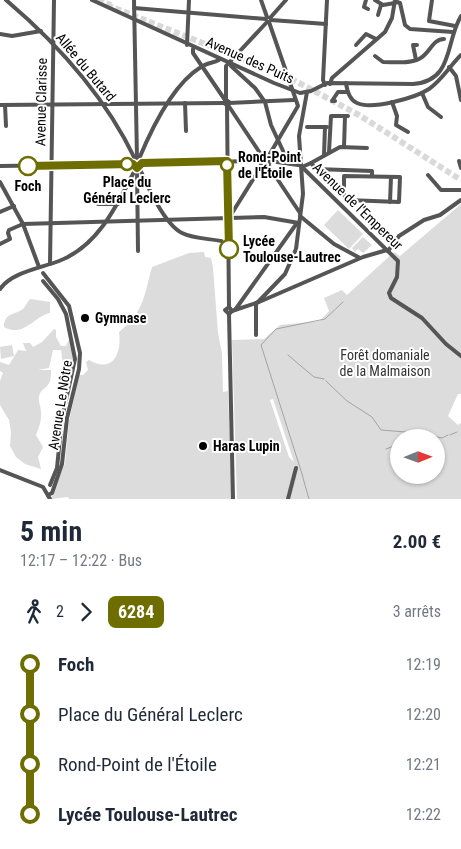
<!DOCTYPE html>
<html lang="fr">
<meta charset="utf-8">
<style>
:root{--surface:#fff;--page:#f6f6f7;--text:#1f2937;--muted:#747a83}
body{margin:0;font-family:"Roboto Condensed",sans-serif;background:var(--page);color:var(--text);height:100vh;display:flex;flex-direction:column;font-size:19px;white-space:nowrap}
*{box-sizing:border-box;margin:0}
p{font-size:16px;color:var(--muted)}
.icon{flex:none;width:28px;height:28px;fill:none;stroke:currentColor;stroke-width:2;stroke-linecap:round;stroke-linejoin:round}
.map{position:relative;height:499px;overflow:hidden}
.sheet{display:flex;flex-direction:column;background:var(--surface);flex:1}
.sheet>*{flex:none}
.badge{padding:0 10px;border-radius:8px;font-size:18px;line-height:32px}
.needle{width:32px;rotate:89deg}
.buttons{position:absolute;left:390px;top:429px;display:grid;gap:10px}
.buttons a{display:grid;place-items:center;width:55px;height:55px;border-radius:50%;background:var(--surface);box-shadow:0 1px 4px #0004;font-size:25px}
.map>.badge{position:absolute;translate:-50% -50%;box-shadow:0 0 0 2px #fff}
.legs{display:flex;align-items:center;gap:8px;height:55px;padding:0 20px;font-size:16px}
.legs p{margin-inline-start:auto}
.head{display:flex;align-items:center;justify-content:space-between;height:85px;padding:0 20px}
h1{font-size:28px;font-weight:700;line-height:38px}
ul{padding:0 20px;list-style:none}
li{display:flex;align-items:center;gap:18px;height:50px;font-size:19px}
li i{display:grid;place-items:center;width:8px;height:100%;margin:0 6px;background:currentColor}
li i::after{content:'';width:12px;height:12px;margin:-6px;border:4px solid;border-radius:50%;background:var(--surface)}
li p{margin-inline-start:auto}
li:first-child i{background:linear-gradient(#0000 50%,currentColor 0)}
li:last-child i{background:linear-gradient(currentColor 50%,#0000 0)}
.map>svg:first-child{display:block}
.green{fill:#dcdcdc;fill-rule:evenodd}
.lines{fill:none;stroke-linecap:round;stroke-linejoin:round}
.stream{stroke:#a3a3a3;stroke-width:1}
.highway-tunnel{stroke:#d9d9d9;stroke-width:6;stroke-dasharray:6 3;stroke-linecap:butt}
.minor{stroke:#555;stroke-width:4}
.line-1-casing{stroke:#fff;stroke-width:11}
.line-1{stroke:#6e6e00;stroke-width:8}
.stop-1-dot{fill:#fff;stroke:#6e6e00;stroke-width:2.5}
.poi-dot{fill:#000;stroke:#fff;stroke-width:2}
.labels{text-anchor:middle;stroke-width:4;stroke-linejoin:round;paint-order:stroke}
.street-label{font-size:14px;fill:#000;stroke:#fff}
.stop-label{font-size:14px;font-weight:bold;fill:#000;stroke:#fff;text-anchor:start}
.poi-label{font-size:14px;font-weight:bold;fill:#000;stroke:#fff;text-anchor:start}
.park-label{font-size:14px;fill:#333;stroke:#fff}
</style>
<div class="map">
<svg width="461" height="499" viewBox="0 0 461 499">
<rect width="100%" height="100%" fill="#fff"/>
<g class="green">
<path d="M461,204V394H458L448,416L458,425L461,423V499H237L232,340L264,339L280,325L320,321L329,311L324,298L342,290L347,295L394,252L400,256ZM273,399L294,462L289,457L270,400ZM399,438H436V475H399Z"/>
<path d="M338,210L363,234L349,249L324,225Z"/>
<path d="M363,237L372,245L363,253L358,249L355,252L352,248Z"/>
<path d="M204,252L205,257L211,258L213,268L218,333L222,353L223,392L228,391L232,499H69L68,497L51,499L65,463L69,421L79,375H83L88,370L86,362L89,360C113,374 122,353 119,332C144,312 144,296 152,267L189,253Z"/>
<path d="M30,299L50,302V313C34,316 24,338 4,327C4,313 14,315 23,309C26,306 27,302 30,299Z"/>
<path d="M54,329L56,330V337L61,346H66L69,340L71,342L73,357L68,374L64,372L61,350H53L49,368L38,370H51C52,391 41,385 39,397C38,401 41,407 41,412C42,419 39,428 36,435L43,447L38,457L41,469L25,464L16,457L10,446L11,432L9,420L0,405V381L3,373L0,371V362L9,365L18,350L26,351L23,343H30L33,347L42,342Z"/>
<path d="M12,345L14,356L1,359L0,347Z"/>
</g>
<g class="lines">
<g class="stream">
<path d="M288,355L314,377L324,379"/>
<path d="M326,381L347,401L372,417L381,430L418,433"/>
<path d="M424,434H426"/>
<path d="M427,435L442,438L448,435"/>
<path d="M450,435L457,432"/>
<path d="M419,438L423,436"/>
<path d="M386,449L399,444"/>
<path d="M303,477L261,345L276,329L325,319L343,302"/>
<path d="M303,478L309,499"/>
</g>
<g class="highway-tunnel">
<path d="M98,0L111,5"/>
<path d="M107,5L288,77L359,115L461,180"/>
</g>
<g class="minor">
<path d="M6,0C59,45 105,96 135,159"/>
<path d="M92,0L274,83L300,93L311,91L327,83L413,84C454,81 445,42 461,16"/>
<path d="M134,0L137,159"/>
<path d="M261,0L267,17"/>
<path d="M366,0L364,7L368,9"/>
<path d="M375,0L383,5L395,3"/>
<path d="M432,0L429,21L455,26"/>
<path d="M397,2L400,3L405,25L410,29L453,32"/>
<path d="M134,8L266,19"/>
<path d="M378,15L381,5"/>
<path d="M270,18L286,0"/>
<path d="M271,20L326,24"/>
<path d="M0,34L12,36L41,31"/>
<path d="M187,45L189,0"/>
<path d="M356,45L366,34L376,39"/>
<path d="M193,49V53L225,100"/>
<path d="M375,56L383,62C395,62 409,64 419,59C430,54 432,39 444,39"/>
<path d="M416,60L413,45H417"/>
<path d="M231,66L255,88L265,102L271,125L284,153L302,167L398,261L397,277L389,293L391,298L422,318L446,344L461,356"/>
<path d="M449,67L456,76L461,100"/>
<path d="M346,83C347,91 350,100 357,103C372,110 415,98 429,89C441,81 450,66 461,55"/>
<path d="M330,84L332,78L385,32L392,18L395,0"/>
<path d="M325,85L323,80L327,0"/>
<path d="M422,93L428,107L441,117"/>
<path d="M226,100L229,102L227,105L224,103L226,100V66L267,22"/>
<path d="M335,101H332L338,92H348"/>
<path d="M392,102L397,116L396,125L408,132"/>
<path d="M185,103L186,131"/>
<path d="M229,103L294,100"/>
<path d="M0,105L224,103"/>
<path d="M5,105L6,126"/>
<path d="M227,105L229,307L232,311"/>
<path d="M228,105L262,156"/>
<path d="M307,127H327"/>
<path d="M344,147L345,116"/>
<path d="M329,152L331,116H348"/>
<path d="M324,155L325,127"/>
<circle cx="265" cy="161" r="5"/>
<path d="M268,157L298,106L269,22"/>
<path d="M139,159C151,130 173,84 201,67C206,63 213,63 219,60"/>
<path d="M270,161L298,165"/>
<path d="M459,161L461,168"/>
<path d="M141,163L260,161"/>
<path d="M311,163L340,147L367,148"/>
<path d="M268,165L300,213"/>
<path d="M0,166L133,164"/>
<path d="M139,167C147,185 164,224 182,233C196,240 214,238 229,243"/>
<path d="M302,167L311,163L316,169L372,171V176"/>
<path d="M137,168L138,251"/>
<path d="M428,175L441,190H461"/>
<path d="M344,176L400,177L399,202L347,200L344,195Z"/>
<path d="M0,182L23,224L39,267"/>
<path d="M390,202L391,177"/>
<path d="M98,204H118"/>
<path d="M0,212L14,206"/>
<path d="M300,216L334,244L360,258"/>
<path d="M229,218L262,165"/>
<path d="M372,223L393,246"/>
<path d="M0,244L10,239L8,233L9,230L23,224L264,217L299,223"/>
<path d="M388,251L399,236L424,220L440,215L461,200"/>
<path d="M50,264L54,0"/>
<path d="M43,273L69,306L80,353L79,369L67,418L62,464L52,493L48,495"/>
<path d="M43,281L58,299L66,314L75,359L62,418L57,468L50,485"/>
<path d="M0,289C12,272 41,268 59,261C99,246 118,203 136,168"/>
<path d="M258,302L285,274L296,249L303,194L299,136L307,92"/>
<path d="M256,303V335"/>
<path d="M235,310L297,223"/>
<path d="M232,311L229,314L233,499"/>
<path d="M232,311L259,302L363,257L387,250"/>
<path d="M229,314L225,310L229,307"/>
<path d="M0,470L43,487L50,499"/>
<path d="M288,499L296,468"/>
</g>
</g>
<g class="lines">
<g class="line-1-casing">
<path id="line-1" d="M28,166L133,164L137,168L142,163L227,161L229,249"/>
</g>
<use href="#line-1" class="line-1"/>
</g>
<g class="stop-1-dot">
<circle cx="127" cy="164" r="6"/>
<circle cx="227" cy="165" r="6"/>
<circle cx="28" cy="166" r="9"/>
<circle cx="229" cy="249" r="9"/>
</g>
<g class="poi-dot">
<circle cx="85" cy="318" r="5"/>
<circle cx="203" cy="446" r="5"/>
</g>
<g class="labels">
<g class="street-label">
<text transform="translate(250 60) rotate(24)" y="5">Avenue des Puits</text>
<text transform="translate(86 67) rotate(50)" y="5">Allée du Butard</text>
<text transform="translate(41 102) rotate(-89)" y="5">Avenue Clarisse</text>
<text transform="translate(358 206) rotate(44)" y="5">Avenue de l'Empereur</text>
<text transform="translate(60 405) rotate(-81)" y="5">Avenue Le Nôtre</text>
</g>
<g class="stop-label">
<text x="238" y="162">Rond-Point<tspan x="238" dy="16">de l'Étoile</tspan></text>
<text x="127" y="187" text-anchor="middle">Place du<tspan x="127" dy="16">Général Leclerc</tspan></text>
<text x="28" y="191" text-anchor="middle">Foch</text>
<text x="243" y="246">Lycée<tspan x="243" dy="16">Toulouse-Lautrec</tspan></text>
</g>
<g class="poi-label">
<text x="95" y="323">Gymnase</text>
<text x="213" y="451">Haras Lupin</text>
</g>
<g class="park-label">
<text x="385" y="360">Forêt domaniale<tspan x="385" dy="16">de la Malmaison</tspan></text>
</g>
</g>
</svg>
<div class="buttons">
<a><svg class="needle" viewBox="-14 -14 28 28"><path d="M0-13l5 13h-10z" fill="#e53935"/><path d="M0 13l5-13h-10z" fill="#747a83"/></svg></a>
</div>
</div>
<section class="sheet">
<div class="head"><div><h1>5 min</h1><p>12:17 – 12:22 · Bus</p></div><b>2.00 €</b></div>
<div class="legs"><svg class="icon" aria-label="walk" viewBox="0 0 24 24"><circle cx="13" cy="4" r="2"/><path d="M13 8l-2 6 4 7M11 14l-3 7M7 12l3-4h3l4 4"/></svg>2<svg class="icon" aria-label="forward" viewBox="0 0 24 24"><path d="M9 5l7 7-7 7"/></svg><b class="badge" style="background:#6e6e00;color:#fff">6284</b><p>3 arrêts</p></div>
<ul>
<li><i style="color:#6e6e00"></i><b>Foch</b><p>12:19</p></li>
<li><i style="color:#6e6e00"></i><span>Place du Général Leclerc</span><p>12:20</p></li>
<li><i style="color:#6e6e00"></i><span>Rond-Point de l'Étoile</span><p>12:21</p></li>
<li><i style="color:#6e6e00"></i><b>Lycée Toulouse-Lautrec</b><p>12:22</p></li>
</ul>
</section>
